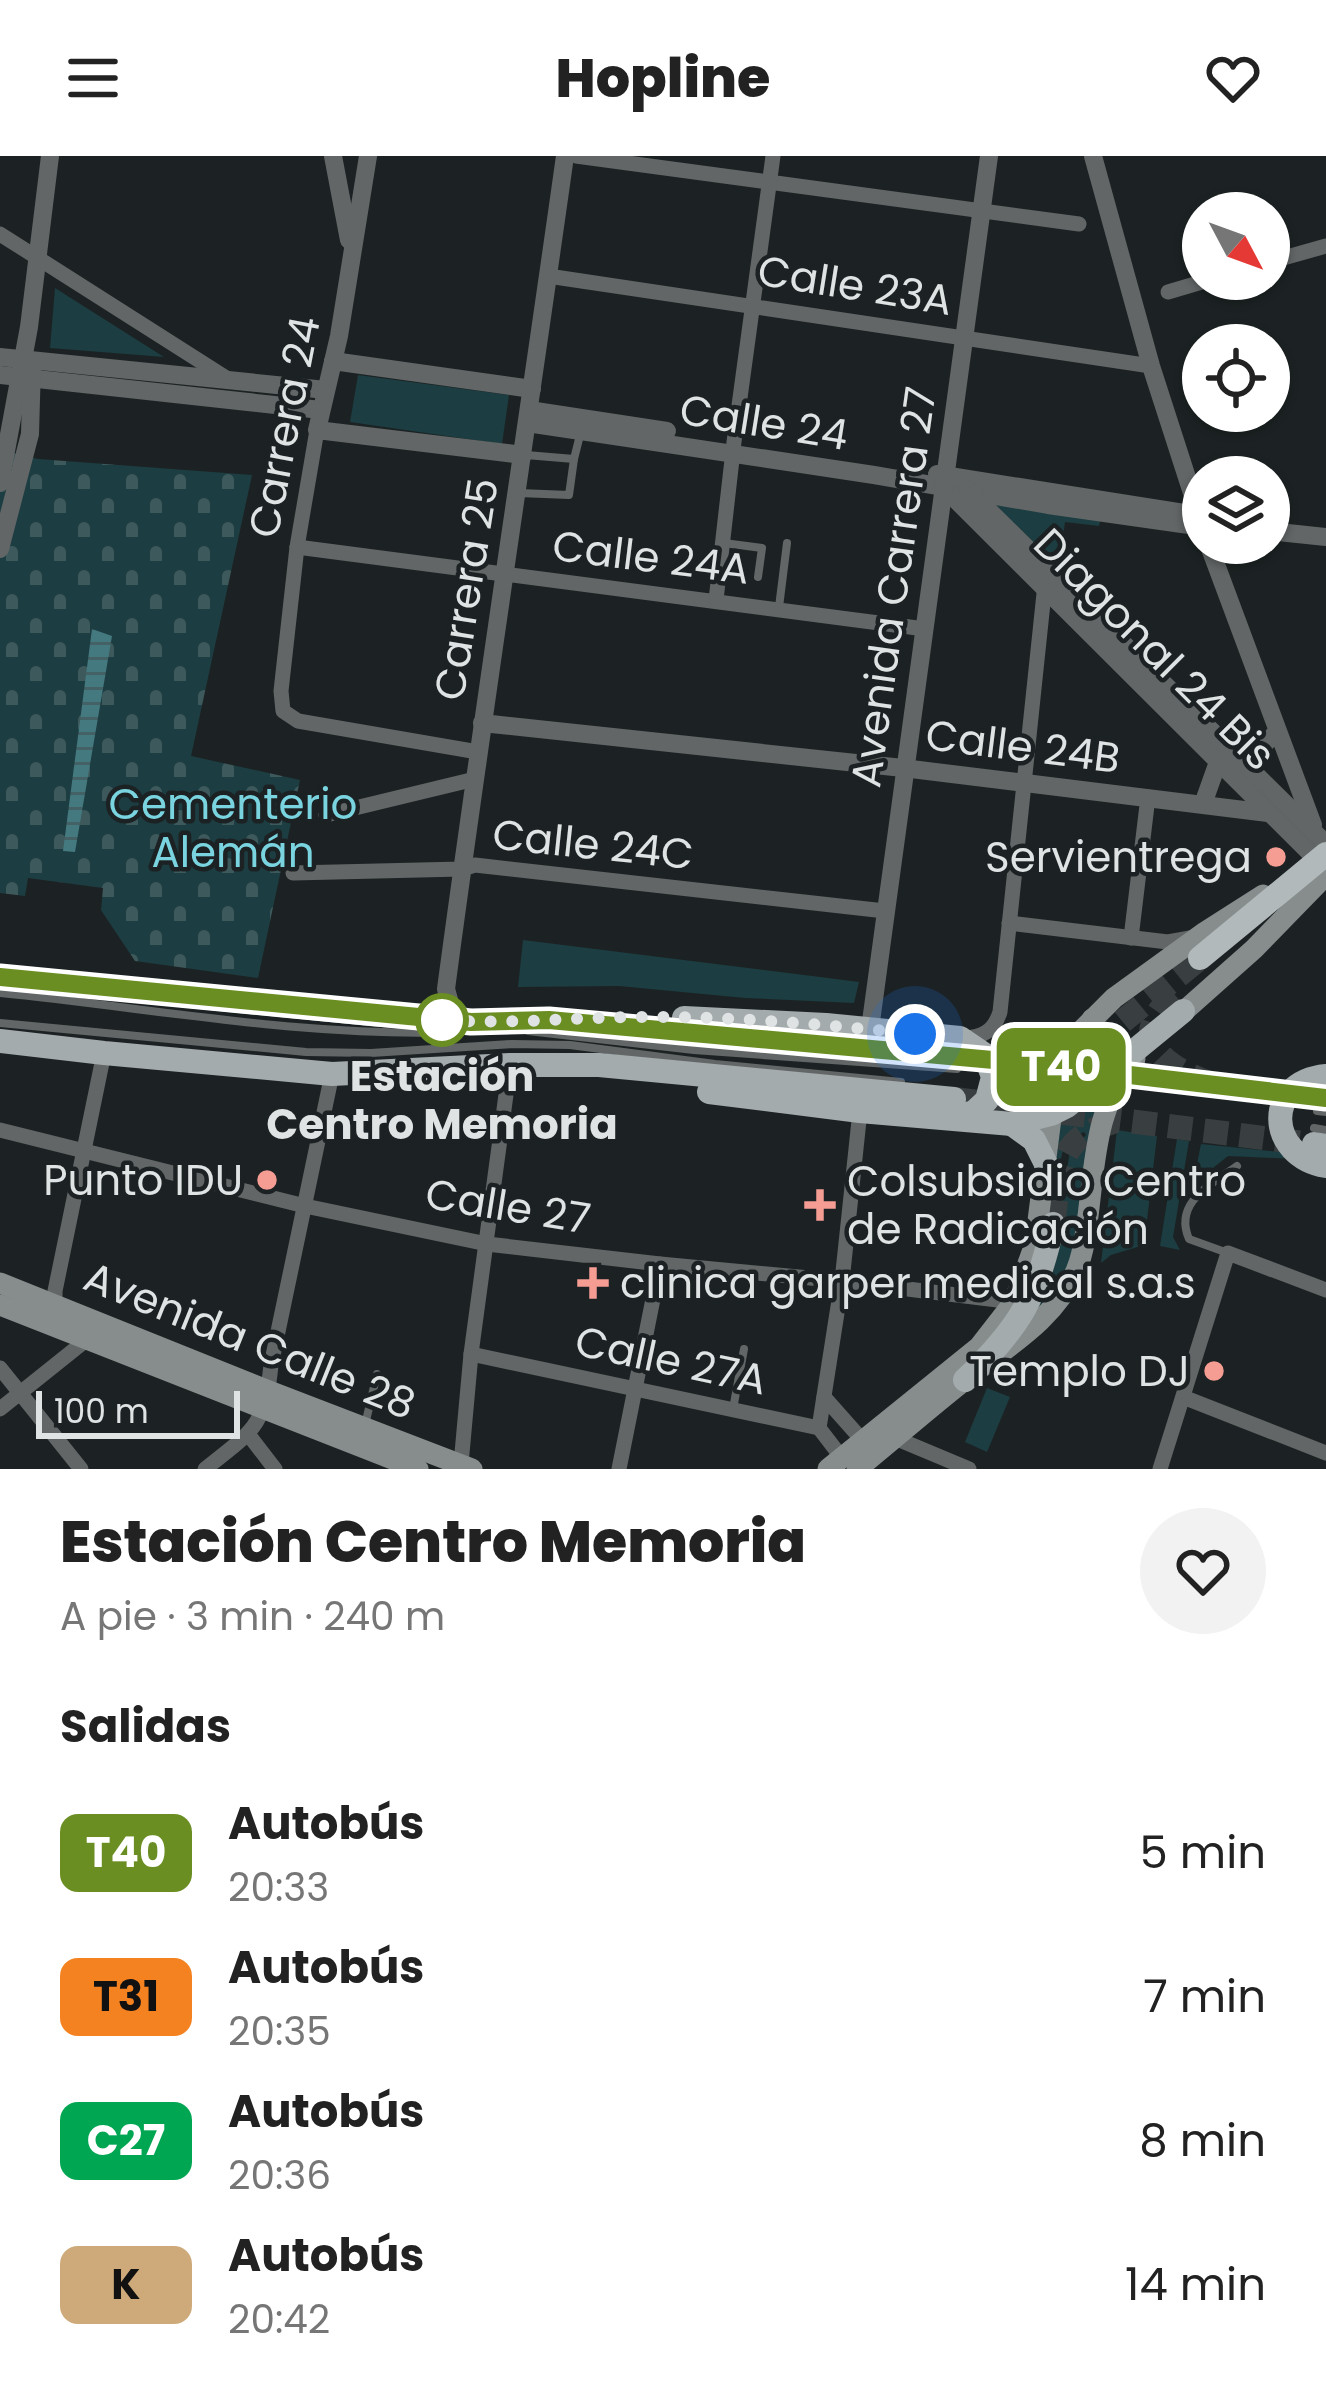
<!DOCTYPE html>
<html lang="es">
<meta charset="utf-8">
<style>
:root{--surface:#fff;--page:#f2f2f2;--text:#222;--muted:#767676}
body{margin:0;font-family:Poppins,sans-serif;background:var(--page);color:var(--text);height:100vh;display:flex;flex-direction:column;font-size:45px;white-space:nowrap}
*{box-sizing:border-box;margin:0}
p{font-size:39px;color:var(--muted)}
.icon{flex:none;width:66px;height:66px;fill:none;stroke:currentColor;stroke-width:2;stroke-linecap:round;stroke-linejoin:round}
.map{position:relative;height:1313px;overflow:hidden}
.drawer{display:flex;flex-direction:column;background:var(--surface);flex:1}
.drawer>*{flex:none}
.badge{padding:0 24px;border-radius:18px;font-size:42px;line-height:78px}
.needle{width:78px;rotate:131deg}
.fabs{position:absolute;left:1182px;top:36px;display:grid;gap:24px}
.fabs a{display:grid;place-items:center;width:108px;height:108px;border-radius:50%;background:var(--surface);box-shadow:0 3px 9px #0004;font-size:60px}
.scale{position:absolute;left:36px;bottom:30px;width:204px;box-sizing:border-box;padding-left:12px;border:6px solid #dfe3e4;border-top:0;font-size:33px;line-height:42px;white-space:nowrap;color:#dfe3e4;-webkit-text-stroke:9px #1c2223;paint-order:stroke}
.you{position:absolute;width:60px;height:60px;margin:-30px;border:9px solid #fff;border-radius:50%;background:#1a73e8;box-shadow:0 0 0 18px #1a73e833}
.map>.badge{position:absolute;translate:-50% -50%;box-shadow:0 0 0 6px #fff}
h2{padding:0 60px;font-size:45px;line-height:108px}
.round{display:grid;place-items:center;flex:none;width:126px;height:126px;border-radius:63px;background:var(--page)}
.overview{display:flex;align-items:center;justify-content:space-between;height:204px;padding:0 60px}
h1{font-size:57px;font-weight:800;line-height:90px}
ul{padding:0;list-style:none}
li{display:flex;align-items:center;gap:36px;height:144px;padding:0 60px}
li div{flex:1}
li b{display:block;font-size:45px}
li em{font-style:normal}
li .badge{min-width:132px;font-weight:700;text-align:center}
header{display:flex;justify-content:space-between;align-items:center;height:156px;padding:0 60px;background:var(--surface);font-size:54px;font-weight:800}
.map>svg:first-child{display:block}
.green{fill:#1c3d41}
.cemetery{fill:url(#cemetery-stones)}
.water{fill:url(#water-rules)}
.lines{fill:none;stroke-linecap:round;stroke-linejoin:round}
.primary-tunnel{stroke:#393f40;stroke-width:24;stroke-dasharray:24 12;stroke-linecap:butt}
.trunk-tunnel{stroke:#393f40;stroke-width:24;stroke-dasharray:24 12;stroke-linecap:butt}
.service{stroke:#626666;stroke-width:8}
.minor{stroke:#626666;stroke-width:15}
.tertiary{stroke:#626666;stroke-width:18}
.secondary{stroke:#878d8d;stroke-width:21}
.primary{stroke:#a4abac;stroke-width:24}
.trunk{stroke:#b1b9ba;stroke-width:24}
.line-casing{stroke:#fff;stroke-width:27}
.line{stroke:#6b8e23;stroke-width:18}
.walk{stroke:#dfe3e4;stroke-width:12;stroke-dasharray:0 21.6}
.poi-dot{fill:#f59c93;stroke:#1c2223;stroke-width:4.5}
.stop-dot{fill:#fff;stroke:#6b8e23;stroke-width:6}
.labels{text-anchor:middle;stroke-width:9;stroke-linejoin:round;paint-order:stroke}
.street-label{font-size:42px;fill:#dfe3e4;stroke:#1c2223}
.park-label{font-size:42px;fill:#7ad4e0;stroke:#1c2223}
.poi-label{font-size:42px;fill:#dfe3e4;stroke:#1c2223;text-anchor:end}
.stop-label{font-size:42px;font-weight:bold;fill:#dfe3e4;stroke:#1c2223}
</style>
<header><svg class="icon" aria-label="menu" viewBox="0 0 24 24"><path d="M4 6h16M4 12h16M4 18h16"/></svg>Hopline<svg class="icon" aria-label="heart" viewBox="0 0 24 24"><path d="M12 20l-8-8c-3-5 5-10 8-4 3-6 11-1 8 4z"/></svg></header>
<div class="map">
<svg width="1326" height="1313" viewBox="0 0 1326 1313">
<defs>
<pattern id="cemetery-stones" width="16" height="16" patternUnits="userSpaceOnUse" patternTransform="scale(3)"><rect width="16" height="16" fill="#1c3d41"/><path d="M2 7V4a2 2 0 0 1 4 0v3zM10 15v-3a2 2 0 0 1 4 0v3z" fill="#3d595c"/></pattern>
<pattern id="water-rules" width="6" height="5" patternUnits="userSpaceOnUse" patternTransform="scale(3)"><rect width="6" height="5" fill="#447980"/><path d="M0 2.5h6" fill="none" stroke="#446165"/></pattern>
</defs>
<rect width="100%" height="100%" fill="#1c2223"/>
<g class="green">
<path d="M55,132L164,201L50,192Z"/>
<path d="M358,219L509,239L502,288L350,266Z"/>
<path d="M996,349L1101,362L1099,370L1065,366L1061,398L1052,407Z"/>
<path d="M523,784L820,821L859,826L854,847L745,842L619,830L518,831Z"/>
<path d="M1080,943L1099,946L1071,1114L1013,1181L1057,1072L1070,995L1086,979L1084,976L1075,980L1063,993L1045,1089L1055,960Z"/>
<path d="M1117,974L1157,980L1144,1089L1111,1099L1101,1107Z"/>
<path d="M1177,983L1189,985L1173,1081L1180,1094L1160,1090Z"/>
<path d="M1201,988L1290,997L1296,1003L1228,1000L1193,1028Z"/>
<path d="M987,1232L1010,1241L987,1296L965,1286Z"/>
</g>
<path class="cemetery" d="M0,294L38,303L252,319L191,600L300,624L258,822L135,805L101,754L103,732L28,722L25,740L0,737Z"/>
<path class="water" d="M92,473L112,480L75,696L63,695Z"/>
<g class="lines">
<g class="primary-tunnel">
<path d="M969,902L1319,941"/>
<path d="M954,943L1303,987"/>
<path d="M1053,1068C1062,1012 1053,984 1116,965"/>
</g>
<g class="trunk-tunnel">
<path d="M1175,839C1121,884 1169,914 1216,929"/>
<path d="M1027,907L1053,906L1084,897L1200,802"/>
</g>
<g class="service">
<path d="M574,303L581,275"/>
<path d="M519,337L569,339L574,303L526,299"/>
<path d="M724,387L762,392L758,421"/>
<path d="M779,451L787,387"/>
<path d="M0,837C152,852 306,882 459,876"/>
<path d="M0,867L306,896L371,897L512,888L570,889L715,908L901,926"/>
<path d="M528,875L694,894L957,913"/>
<path d="M1317,955L1326,956"/>
<path d="M1314,972L1326,974"/>
<path d="M1225,1096L1189,1083C1173,1046 1212,1028 1237,1010"/>
<path d="M733,1253L744,1193"/>
<path d="M365,1269L377,1218"/>
</g>
<g class="minor">
<path d="M576,0L1079,68"/>
<path d="M0,78L228,223"/>
<path d="M1269,106L1326,90"/>
<path d="M548,120L1151,210"/>
<path d="M1168,136L1212,123"/>
<path d="M317,274L297,391L281,535L283,555L298,565L478,596"/>
<path d="M297,391L925,473"/>
<path d="M716,444L734,286L773,0"/>
<path d="M326,659L475,623"/>
<path d="M293,717L462,713L475,709L885,755"/>
<path d="M1009,767L1168,786L1190,782"/>
<path d="M1131,782L1148,641"/>
<path d="M964,882C983,881 994,875 1000,856L1045,428"/>
<path d="M0,974L305,1050L487,1088L660,1108L842,1125L1014,1146"/>
<path d="M55,1153V1135L104,897"/>
<path d="M471,1198L819,1272L842,1302"/>
<path d="M0,1212L81,1313"/>
<path d="M824,1241L863,1285"/>
<path d="M1183,1241L1326,1297"/>
<path d="M0,1253L85,1185"/>
<path d="M819,1272L842,1125L860,955"/>
<path d="M248,1278L275,1313"/>
<path d="M895,1282L969,1313"/>
<path d="M461,1308L471,1198L510,909"/>
<path d="M205,1313C252,1275 265,1272 271,1209L332,918"/>
<path d="M619,1313L660,1108"/>
<path d="M1160,1313L1228,1097L1326,1134"/>
</g>
<g class="tertiary">
<path d="M333,0L349,84"/>
<path d="M368,0L339,180L317,274L523,299"/>
<path d="M1093,0L1151,210L1202,368"/>
<path d="M0,201L326,234"/>
<path d="M333,205L532,233"/>
<path d="M0,219L321,254"/>
<path d="M529,254L667,275"/>
<path d="M527,267L874,319L1048,349L1203,371"/>
<path d="M937,318L1203,360"/>
<path d="M0,327L29,171L50,0"/>
<path d="M943,331L1318,705"/>
<path d="M967,333L1326,688"/>
<path d="M1269,375L1326,381"/>
<path d="M1208,387L1313,669"/>
<path d="M0,393L30,278L32,209"/>
<path d="M482,567L903,612L1268,657"/>
<path d="M1244,607L1276,577"/>
<path d="M1203,648L1218,606"/>
<path d="M471,866L451,851L446,833C483,555 526,278 565,0"/>
<path d="M870,873L989,0"/>
</g>
<g class="secondary">
<path d="M1092,863L1089,873L1093,891L1107,899L1127,901"/>
<path d="M1174,864L1254,793L1326,719"/>
<path d="M0,1127L269,1235L472,1313"/>
<path d="M0,1149L418,1313"/>
<path d="M828,1313L979,1191L1014,1146L1035,1088L1055,931L1069,893L1083,873L1114,842L1205,776L1263,739"/>
<path d="M857,1313C893,1284 928,1253 965,1224C1006,1191 1054,1165 1076,1115C1084,1097 1085,1079 1088,1060C1095,1004 1096,948 1135,903"/>
</g>
<g class="primary">
<path d="M0,821L370,858L471,866L549,864L959,901"/>
<path d="M684,862L826,869L960,882L985,899L993,921L987,944L974,956L956,961"/>
<path d="M0,885L104,897L332,918L510,909H599L954,943"/>
<path d="M1326,920C1263,926 1267,1000 1326,1010"/>
<path d="M709,936L860,955L1012,968L1051,958L1067,950L1183,855"/>
<path d="M1319,941L1326,942"/>
<path d="M1012,968L1034,984L1046,1008"/>
<path d="M1314,988L1326,990"/>
<path d="M965,1224C1020,1171 1037,1142 1053,1068"/>
</g>
<path class="trunk" d="M1200,802L1326,698"/>
</g>
<g class="lines">
<g class="line-casing">
<path id="line" d="M0,821L471,866L549,864L1027,907L1326,942"/>
</g>
<use href="#line" class="line"/>
<path class="walk" d="M442,864L434,863C508,870 582,860 656,861C742,861 829,869 915,878"/>
</g>
<g class="poi-dot">
<circle cx="1276" cy="701" r="12"/>
<circle cx="267" cy="1024" r="12"/>
<path d="M814 1031h12v12h12v12h-12v12h-12v-12h-12v-12h12z"/>
<path d="M587 1109h12v12h12v12h-12v12h-12v-12h-12v-12h12z"/>
<circle cx="1214" cy="1215" r="12"/>
</g>
<circle class="stop-dot" cx="442" cy="864" r="24"/>
<g class="labels">
<g class="street-label">
<text transform="translate(855 129) rotate(9)" y="15">Calle 23A</text>
<text transform="translate(764 266) rotate(9)" y="15">Calle 24</text>
<text transform="translate(284 271) rotate(-79)" y="15">Carrera 24</text>
<text transform="translate(651 401) rotate(7)" y="15">Calle 24A</text>
<text transform="translate(893 431) rotate(-82)" y="15">Avenida Carrera 27</text>
<text transform="translate(466 433) rotate(-81)" y="15">Carrera 25</text>
<text transform="translate(1155 493) rotate(45)" y="15">Diagonal 24 Bis</text>
<text transform="translate(1023 590) rotate(7)" y="15">Calle 24B</text>
<text transform="translate(593 688) rotate(6)" y="15">Calle 24C</text>
<text transform="translate(508 1050) rotate(9)" y="15">Calle 27</text>
<text transform="translate(250 1184) rotate(22)" y="15">Avenida Calle 28</text>
<text transform="translate(671 1204) rotate(12)" y="15">Calle 27A</text>
</g>
<g class="park-label">
<text x="233" y="663">Cementerio<tspan x="233" dy="48">Alemán</tspan></text>
</g>
<g class="poi-label">
<text x="1252" y="716">Servientrega</text>
<text x="243" y="1039">Punto IDU</text>
<text x="847" y="1040" text-anchor="start">Colsubsidio Centro<tspan x="847" dy="48">de Radicación</tspan></text>
<text x="620" y="1142" text-anchor="start">clinica garper medical s.a.s</text>
<text x="1190" y="1230">Templo DJ</text>
</g>
<g class="stop-label">
<text x="442" y="935">Estación<tspan x="442" dy="48">Centro Memoria</tspan></text>
</g>
</g>
</svg>
<div class="fabs">
<a><svg class="needle" viewBox="-14 -14 28 28"><path d="M0-13l5 13h-10z" fill="#e53935"/><path d="M0 13l5-13h-10z" fill="#767676"/></svg></a>
<a><svg class="icon" aria-label="locate" viewBox="0 0 24 24"><circle cx="12" cy="12" r="6"/><path d="M12 2v4M12 18v4M2 12h4M18 12h4"/></svg></a>
<a><svg class="icon" aria-label="layers" viewBox="0 0 24 24"><path d="M12 4l9 5-9 5-9-5zM3 14l9 5 9-5"/></svg></a>
</div>
<div class="scale">100 m</div>
<div class="you" style="left:915px;top:878px"></div>
<b class="badge" style="left:1061px;top:911px;background:#6b8e23;color:#fff">T40</b>
</div>
<section class="drawer">
<div class="overview"><div><h1>Estación Centro Memoria</h1><p>A pie · 3 min · 240 m</p></div><a class="round"><svg class="icon" aria-label="heart" viewBox="0 0 24 24"><path d="M12 20l-8-8c-3-5 5-10 8-4 3-6 11-1 8 4z"/></svg></a></div>
<h2>Salidas</h2>
<ul>
<li><span class="badge" style="background:#6b8e23;color:#fff">T40</span><div><b>Autobús</b><p>20:33</p></div><em>5 min</em></li>
<li><span class="badge" style="background:#f58220;color:#111">T31</span><div><b>Autobús</b><p>20:35</p></div><em>7 min</em></li>
<li><span class="badge" style="background:#00a651;color:#fff">C27</span><div><b>Autobús</b><p>20:36</p></div><em>8 min</em></li>
<li><span class="badge" style="background:#ceaa7a;color:#111">K</span><div><b>Autobús</b><p>20:42</p></div><em>14 min</em></li>
</ul>
</section>
